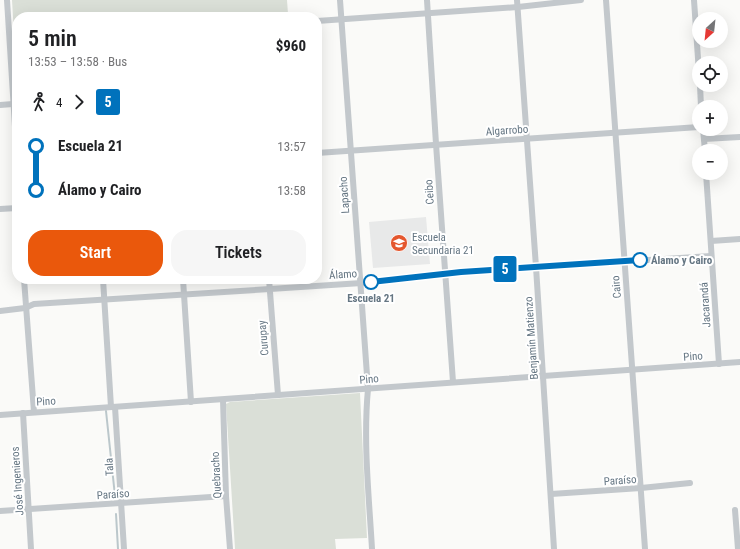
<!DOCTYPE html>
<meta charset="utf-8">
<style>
:root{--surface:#fff;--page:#f6f6f6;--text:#202124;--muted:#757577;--accent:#ea580c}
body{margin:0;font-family:"Roboto Condensed",sans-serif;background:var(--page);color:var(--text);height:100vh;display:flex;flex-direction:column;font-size:15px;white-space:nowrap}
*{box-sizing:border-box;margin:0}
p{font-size:13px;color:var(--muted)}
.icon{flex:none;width:22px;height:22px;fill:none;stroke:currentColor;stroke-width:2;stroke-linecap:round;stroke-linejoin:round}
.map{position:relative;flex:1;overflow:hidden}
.details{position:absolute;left:12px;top:12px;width:310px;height:272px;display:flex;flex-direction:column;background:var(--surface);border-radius:16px;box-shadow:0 4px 16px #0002}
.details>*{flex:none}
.badge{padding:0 8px;border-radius:3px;font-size:14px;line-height:26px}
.needle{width:26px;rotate:207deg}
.controls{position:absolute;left:692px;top:12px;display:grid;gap:8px}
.controls a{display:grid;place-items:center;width:36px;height:36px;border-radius:50%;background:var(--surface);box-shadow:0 4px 16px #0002;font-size:20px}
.map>.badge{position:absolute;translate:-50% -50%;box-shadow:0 0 0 2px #fff}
.legs{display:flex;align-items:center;gap:6px;height:44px;padding:0 16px;font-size:13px}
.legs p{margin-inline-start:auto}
.headline{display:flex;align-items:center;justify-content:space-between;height:68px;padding:0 16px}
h1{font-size:22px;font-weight:600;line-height:30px}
.cta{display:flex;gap:8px;margin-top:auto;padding:8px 16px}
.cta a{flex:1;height:46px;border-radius:16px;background:var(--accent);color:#fff;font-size:16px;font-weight:600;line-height:46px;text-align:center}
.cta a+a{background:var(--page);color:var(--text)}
ul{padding:0 16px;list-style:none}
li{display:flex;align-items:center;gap:14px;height:44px;font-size:15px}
li i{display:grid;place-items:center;width:6px;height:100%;margin:0 5px;background:currentColor}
li i::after{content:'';width:10px;height:10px;margin:-5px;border:3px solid;border-radius:50%;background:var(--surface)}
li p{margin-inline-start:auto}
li:first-child i{background:linear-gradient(#0000 50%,currentColor 0)}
li:last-child i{background:linear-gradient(currentColor 50%,#0000 0)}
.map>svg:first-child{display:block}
.built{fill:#e8e9e9}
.green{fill:#dadfd7}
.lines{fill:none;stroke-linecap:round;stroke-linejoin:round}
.stream{stroke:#bbc7cb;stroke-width:2}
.minor{stroke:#c3c8cc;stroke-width:6}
.line-1-casing{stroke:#fff;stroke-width:9}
.line-1{stroke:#0072bc;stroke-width:6}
.stop-1-dot{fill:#fff;stroke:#0072bc;stroke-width:2}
.labels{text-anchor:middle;stroke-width:4;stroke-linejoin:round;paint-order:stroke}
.street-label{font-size:11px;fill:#657683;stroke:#fff}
.poi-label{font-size:11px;fill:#657683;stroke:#fff;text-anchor:start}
.stop-label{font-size:11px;font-weight:bold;fill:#657683;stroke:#fff;text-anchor:start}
</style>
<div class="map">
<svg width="740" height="549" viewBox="0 0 740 549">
<rect width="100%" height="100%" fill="#fafaf8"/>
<path class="built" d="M426,217L430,264L373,268L369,222Z"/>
<g class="green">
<path d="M12,0H287L288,14L244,17H17V34H14Z"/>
<path d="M360,393L367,538L335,539L336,549H235L226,404L230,402Z"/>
</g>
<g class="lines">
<g class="stream">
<path d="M106,411L115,496"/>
<path d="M116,514L118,549"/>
</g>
<g class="minor">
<path d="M7,0L17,158"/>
<path d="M340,0L368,389C363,442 369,496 372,549"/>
<path d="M427,0L436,144L453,382"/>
<path d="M517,0L536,267L554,549"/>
<path d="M606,0L645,549"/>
<path d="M694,0L699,73"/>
<path d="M317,21L518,7L581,0"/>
<path d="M700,85L701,107"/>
<path d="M0,105L13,104"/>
<path d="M703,129L705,151"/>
<path d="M704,139L740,137"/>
<path d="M317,153L699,127"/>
<path d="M706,173L719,364"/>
<path d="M0,209L17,208"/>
<path d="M711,241L740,239"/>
<path d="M24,279L34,412"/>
<path d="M103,279L111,407"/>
<path d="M183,279L191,402"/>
<path d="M269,279L278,395"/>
<path d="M0,311L25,308L34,304L270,289L377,282L461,272L711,256"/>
<path d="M223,400L226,496L230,549"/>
<path d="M115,407L124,549"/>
<path d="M23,413L31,549"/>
<path d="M0,415L740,362"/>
<path d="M551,494L641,488L690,483"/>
<path d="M735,510L738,549"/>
<path d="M0,511L226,496"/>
</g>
</g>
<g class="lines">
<g class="line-1-casing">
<path id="line-1" d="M371,282L461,272L640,260"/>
</g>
<use href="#line-1" class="line-1"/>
</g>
<defs>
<g id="school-disc" transform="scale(0.9)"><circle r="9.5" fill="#e4572e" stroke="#fff"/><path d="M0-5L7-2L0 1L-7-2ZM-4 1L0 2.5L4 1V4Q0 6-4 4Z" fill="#fff"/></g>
</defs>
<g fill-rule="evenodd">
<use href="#school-disc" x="399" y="243"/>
</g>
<g class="stop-1-dot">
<circle cx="640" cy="260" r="7"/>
<circle cx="371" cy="282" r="7"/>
</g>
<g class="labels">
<g class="street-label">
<text transform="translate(507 130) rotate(-4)" y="4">Algarrobo</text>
<text transform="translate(429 192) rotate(-94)" y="4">Ceibo</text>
<text transform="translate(344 195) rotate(-94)" y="4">Lapacho</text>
<text transform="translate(343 274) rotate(-4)" y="4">Álamo</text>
<text transform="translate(616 287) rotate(-95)" y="4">Cairo</text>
<text transform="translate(705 305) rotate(-94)" y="4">Jacarandá</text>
<text transform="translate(263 338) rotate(-95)" y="4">Curupay</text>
<text transform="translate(531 338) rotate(-94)" y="4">Benjamín Matienzo</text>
<text transform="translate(693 356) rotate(-4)" y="4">Pino</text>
<text transform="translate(369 379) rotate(-5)" y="4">Pino</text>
<text transform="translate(46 401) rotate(-3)" y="4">Pino</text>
<text transform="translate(109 467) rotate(-93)" y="4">Tala</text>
<text transform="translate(216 475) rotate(-93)" y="4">Quebracho</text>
<text transform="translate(620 480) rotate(-4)" y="4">Paraíso</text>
<text transform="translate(17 481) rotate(-94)" y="4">José Ingenieros</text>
<text transform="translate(113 494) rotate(-4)" y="4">Paraíso</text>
</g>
<g class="poi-label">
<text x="412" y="241">Escuela<tspan x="412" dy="13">Secundaria 21</tspan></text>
</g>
<g class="stop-label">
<text x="651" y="264">Álamo y Cairo</text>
<text x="371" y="302" text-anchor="middle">Escuela 21</text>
</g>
</g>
</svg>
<div class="controls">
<a><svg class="needle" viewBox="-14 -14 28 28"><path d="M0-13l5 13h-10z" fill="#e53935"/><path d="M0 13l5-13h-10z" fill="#757577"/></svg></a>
<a><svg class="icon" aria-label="locate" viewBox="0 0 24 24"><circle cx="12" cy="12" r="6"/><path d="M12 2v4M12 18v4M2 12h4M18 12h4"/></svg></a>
<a>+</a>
<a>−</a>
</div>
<b class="badge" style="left:505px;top:269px;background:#0072bc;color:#fff">5</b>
<section class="details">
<div class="headline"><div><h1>5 min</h1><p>13:53 – 13:58 · Bus</p></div><b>$960</b></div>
<div class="legs"><svg class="icon" aria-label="walk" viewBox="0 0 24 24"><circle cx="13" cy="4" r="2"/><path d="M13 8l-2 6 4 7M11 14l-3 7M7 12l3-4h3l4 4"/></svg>4<svg class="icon" aria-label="forward" viewBox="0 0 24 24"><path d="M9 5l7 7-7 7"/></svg><b class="badge" style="background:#0072bc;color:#fff">5</b></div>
<ul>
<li><i style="color:#0072bc"></i><b>Escuela 21</b><p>13:57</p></li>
<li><i style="color:#0072bc"></i><b>Álamo y Cairo</b><p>13:58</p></li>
</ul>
<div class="cta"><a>Start</a><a>Tickets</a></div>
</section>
</div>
